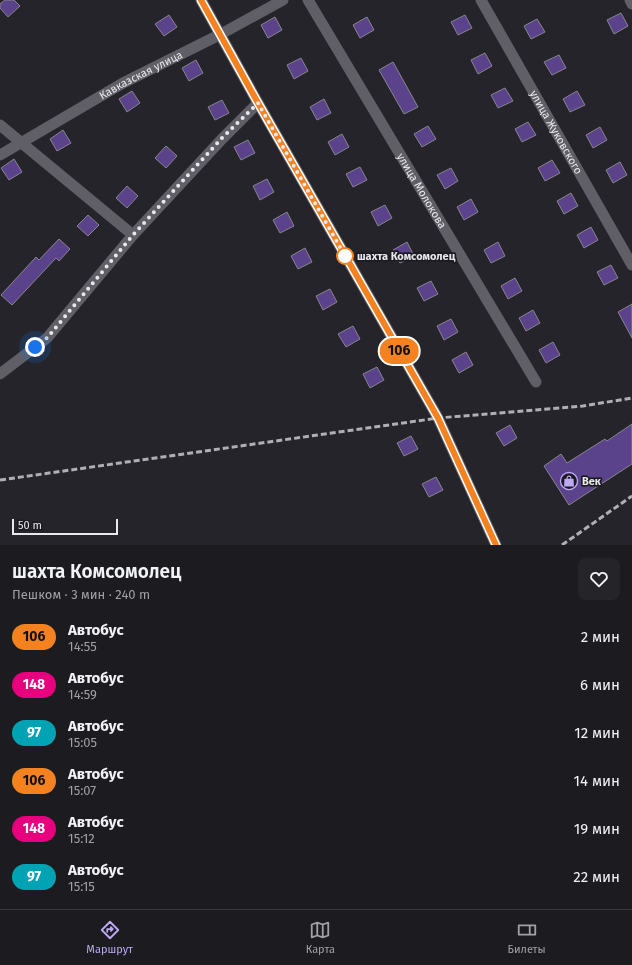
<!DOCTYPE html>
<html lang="ru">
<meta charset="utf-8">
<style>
:root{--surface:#1c1b20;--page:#252429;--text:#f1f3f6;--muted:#a0a1a5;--line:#3a393e;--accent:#bda9f5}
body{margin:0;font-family:"Fira Sans",sans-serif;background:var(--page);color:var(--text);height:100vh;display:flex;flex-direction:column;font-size:15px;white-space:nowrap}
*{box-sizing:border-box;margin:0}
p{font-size:13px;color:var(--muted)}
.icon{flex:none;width:22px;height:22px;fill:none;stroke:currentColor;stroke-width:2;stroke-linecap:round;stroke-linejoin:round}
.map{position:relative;height:545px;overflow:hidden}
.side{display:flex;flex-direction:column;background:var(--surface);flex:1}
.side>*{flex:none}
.badge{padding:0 8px;border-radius:13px;font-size:14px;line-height:26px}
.scale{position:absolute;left:12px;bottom:10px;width:106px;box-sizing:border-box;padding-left:4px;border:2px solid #e9e8ec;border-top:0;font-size:11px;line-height:14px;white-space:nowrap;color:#e9e8ec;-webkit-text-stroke:3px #1c1b21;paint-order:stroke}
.you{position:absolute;width:20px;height:20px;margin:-10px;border:3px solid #fff;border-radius:50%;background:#1a73e8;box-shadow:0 0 0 6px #1a73e833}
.map>.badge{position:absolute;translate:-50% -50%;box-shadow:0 0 0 2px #fff}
.round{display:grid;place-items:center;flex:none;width:42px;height:42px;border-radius:8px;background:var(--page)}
.headline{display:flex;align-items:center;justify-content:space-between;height:68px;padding:0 12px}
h1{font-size:19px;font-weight:600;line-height:30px}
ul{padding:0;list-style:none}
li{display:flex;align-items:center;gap:12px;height:48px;padding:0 12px}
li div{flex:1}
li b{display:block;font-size:15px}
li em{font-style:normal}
li .badge{min-width:44px;font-weight:700;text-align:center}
.menu{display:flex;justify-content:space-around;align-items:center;height:56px;border-top:1px solid var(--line);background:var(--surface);font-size:11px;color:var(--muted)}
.menu a{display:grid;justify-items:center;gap:2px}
.menu .selected{color:var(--accent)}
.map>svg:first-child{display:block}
.building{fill:#5a438b;stroke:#87858d}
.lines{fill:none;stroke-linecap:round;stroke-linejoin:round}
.minor{stroke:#605e66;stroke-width:11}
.tertiary{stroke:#605e66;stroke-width:11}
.rail{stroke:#b0afb4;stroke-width:3;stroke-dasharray:6 3;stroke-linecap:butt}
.line-casing{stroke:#fff;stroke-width:9}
.line{stroke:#f58220;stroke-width:6}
.walk{stroke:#e9e8ec;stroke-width:4;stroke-dasharray:0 7.2}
.stop-dot{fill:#fff;stroke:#f58220;stroke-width:2}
.labels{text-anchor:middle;stroke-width:3.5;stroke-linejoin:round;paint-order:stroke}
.street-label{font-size:11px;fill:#e9e8ec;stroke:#1c1b21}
.stop-label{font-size:11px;font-weight:bold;fill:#e9e8ec;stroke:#1c1b21;text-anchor:start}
.poi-label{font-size:11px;font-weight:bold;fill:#e9e8ec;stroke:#1c1b21;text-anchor:start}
</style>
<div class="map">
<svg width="632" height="545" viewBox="0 0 632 545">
<rect width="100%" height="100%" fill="#25242b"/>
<g class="building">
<path d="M5,0H14L20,6L8,17L0,8V4Z"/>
<path d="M621,13L628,26L614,34L607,20Z"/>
<path d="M169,15L177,27L164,36L155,24Z"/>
<path d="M465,15L472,28L458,35L451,22Z"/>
<path d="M275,17L282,30L268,38L261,25Z"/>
<path d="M367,17L374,30L360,38L353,25Z"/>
<path d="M537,19L545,32L531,39L524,26Z"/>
<path d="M485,53L492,66L478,74L471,60Z"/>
<path d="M559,55L566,68L552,75L544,62Z"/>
<path d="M301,58L308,71L294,79L287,65Z"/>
<path d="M196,60L203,73L189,81L182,68Z"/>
<path d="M393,62L418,107L404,114L379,70Z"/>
<path d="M505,88L513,101L498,108L491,95Z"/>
<path d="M132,91L140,103L127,112L119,99Z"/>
<path d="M577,91L585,105L570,112L563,99Z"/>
<path d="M324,99L331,113L317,120L310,107Z"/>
<path d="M222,100L229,113L215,120L208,107Z"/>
<path d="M528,122L536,135L522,142L515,129Z"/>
<path d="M428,126L436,139L422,147L414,134Z"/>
<path d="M600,127L607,140L593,148L586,135Z"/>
<path d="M63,130L71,143L57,151L50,139Z"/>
<path d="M342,134L349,147L335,155L328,142Z"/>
<path d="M248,140L255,153L241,160L234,147Z"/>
<path d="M166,146L177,156L166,168L155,158Z"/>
<path d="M14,159L22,172L9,180L1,168Z"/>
<path d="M552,160L560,173L545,181L538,168Z"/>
<path d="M620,162L627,175L613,183L606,170Z"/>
<path d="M360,167L367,180L353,187L346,174Z"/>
<path d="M451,168L458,181L445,189L437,175Z"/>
<path d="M267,179L274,192L260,200L253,186Z"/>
<path d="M127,186L138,196L127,208L116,198Z"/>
<path d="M571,193L578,206L564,214L557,201Z"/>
<path d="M471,199L478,212L464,220L457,207Z"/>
<path d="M385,205L392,218L378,226L371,212Z"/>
<path d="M287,212L294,226L280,233L273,220Z"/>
<path d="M88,215L99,225L88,236L77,226Z"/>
<path d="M591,227L598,240L584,248L577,235Z"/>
<path d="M59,239L70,249L59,261L56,258L12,305L1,295L36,257L39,260Z"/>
<path d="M407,242L414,256L400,263L393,250Z"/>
<path d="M498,242L505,256L491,263L484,250Z"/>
<path d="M305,248L312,262L298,269L291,256Z"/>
<path d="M611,265L618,278L604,285L597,272Z"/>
<path d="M515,278L522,291L508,299L501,286Z"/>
<path d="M431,281L438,294L424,301L417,288Z"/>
<path d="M330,289L337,302L323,310L316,296Z"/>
<path d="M632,304V338L618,312Z"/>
<path d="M533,310L540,323L526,331L519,318Z"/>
<path d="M451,319L458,332L444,340L437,326Z"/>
<path d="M353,326L360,339L346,347L338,334Z"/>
<path d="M553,342L560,355L546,363L539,350Z"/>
<path d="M466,352L473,365L459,373L452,360Z"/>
<path d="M377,367L384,380L370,388L363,374Z"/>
<path d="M632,424V464L569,505L544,466L561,454L567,463L605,439L607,441Z"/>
<path d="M510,425L517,438L504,446L496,433Z"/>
<path d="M411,436L418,449L404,456L397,443Z"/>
<path d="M436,477L443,490L429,497L422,484Z"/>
</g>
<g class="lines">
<g class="minor">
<path id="s1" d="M308,0L536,382"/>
<path id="s2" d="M481,0L632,265"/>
<path d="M630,0L632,4"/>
<path d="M0,125L133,235"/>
<path id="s3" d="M0,155L123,83L221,34L283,0"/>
<path d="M0,374L47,338L133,235L222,139L258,103"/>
</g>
<path class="tertiary" d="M201,0L258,103L438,418L496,545"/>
<g class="rail">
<path d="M0,480L438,418L583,406L632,398"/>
<path d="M562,545L632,496"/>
</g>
</g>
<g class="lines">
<g class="line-casing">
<path id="line" d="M201,0L258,103L438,418L496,545"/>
</g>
<use href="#line" class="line"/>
<path class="walk" d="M35,347L47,338L133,235L222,138L258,103L345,256"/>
</g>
<defs>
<g id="shop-ring" transform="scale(0.9)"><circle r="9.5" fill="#1c1b21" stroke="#bda9f5" stroke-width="1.5"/><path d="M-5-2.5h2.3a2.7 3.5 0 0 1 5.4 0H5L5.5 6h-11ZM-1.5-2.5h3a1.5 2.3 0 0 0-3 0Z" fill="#bda9f5"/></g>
</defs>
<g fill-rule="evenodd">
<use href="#shop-ring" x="569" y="481"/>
</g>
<circle class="stop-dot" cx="345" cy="256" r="8"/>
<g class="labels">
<g class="street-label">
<text dy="4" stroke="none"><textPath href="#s3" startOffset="162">Кавказская улица</textPath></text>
<text dy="4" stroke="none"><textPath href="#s2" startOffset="152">улица Жуковского</textPath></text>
<text dy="4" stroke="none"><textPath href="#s1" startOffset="222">улица Молокова</textPath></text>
</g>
<g class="stop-label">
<text x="357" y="260">шахта Комсомолец</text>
</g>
<g class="poi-label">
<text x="582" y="485">Век</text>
</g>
</g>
</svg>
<div class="scale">50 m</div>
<div class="you" style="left:35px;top:347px"></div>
<b class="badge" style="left:399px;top:351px;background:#f58220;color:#111">106</b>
</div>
<section class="side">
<div class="headline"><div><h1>шахта Комсомолец</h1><p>Пешком · 3 мин · 240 m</p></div><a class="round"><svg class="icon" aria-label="heart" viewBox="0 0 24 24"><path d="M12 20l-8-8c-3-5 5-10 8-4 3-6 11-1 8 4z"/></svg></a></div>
<ul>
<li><span class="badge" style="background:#f58220;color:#111">106</span><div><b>Автобус</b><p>14:55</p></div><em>2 мин</em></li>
<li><span class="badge" style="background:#e6007e;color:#fff">148</span><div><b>Автобус</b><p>14:59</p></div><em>6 мин</em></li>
<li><span class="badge" style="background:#00a3b4;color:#fff">97</span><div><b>Автобус</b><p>15:05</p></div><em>12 мин</em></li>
<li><span class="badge" style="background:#f58220;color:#111">106</span><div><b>Автобус</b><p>15:07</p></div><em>14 мин</em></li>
<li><span class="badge" style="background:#e6007e;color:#fff">148</span><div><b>Автобус</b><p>15:12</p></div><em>19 мин</em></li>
<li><span class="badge" style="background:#00a3b4;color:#fff">97</span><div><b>Автобус</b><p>15:15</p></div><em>22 мин</em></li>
</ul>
</section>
<nav class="menu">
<a class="selected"><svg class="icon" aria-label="directions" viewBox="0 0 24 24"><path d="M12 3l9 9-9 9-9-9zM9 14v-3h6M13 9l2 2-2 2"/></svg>Маршрут</a>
<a><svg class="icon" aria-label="map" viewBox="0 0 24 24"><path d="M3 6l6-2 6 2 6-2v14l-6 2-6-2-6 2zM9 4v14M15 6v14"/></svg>Карта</a>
<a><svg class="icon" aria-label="tickets" viewBox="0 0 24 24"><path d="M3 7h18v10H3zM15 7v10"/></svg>Билеты</a>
</nav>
